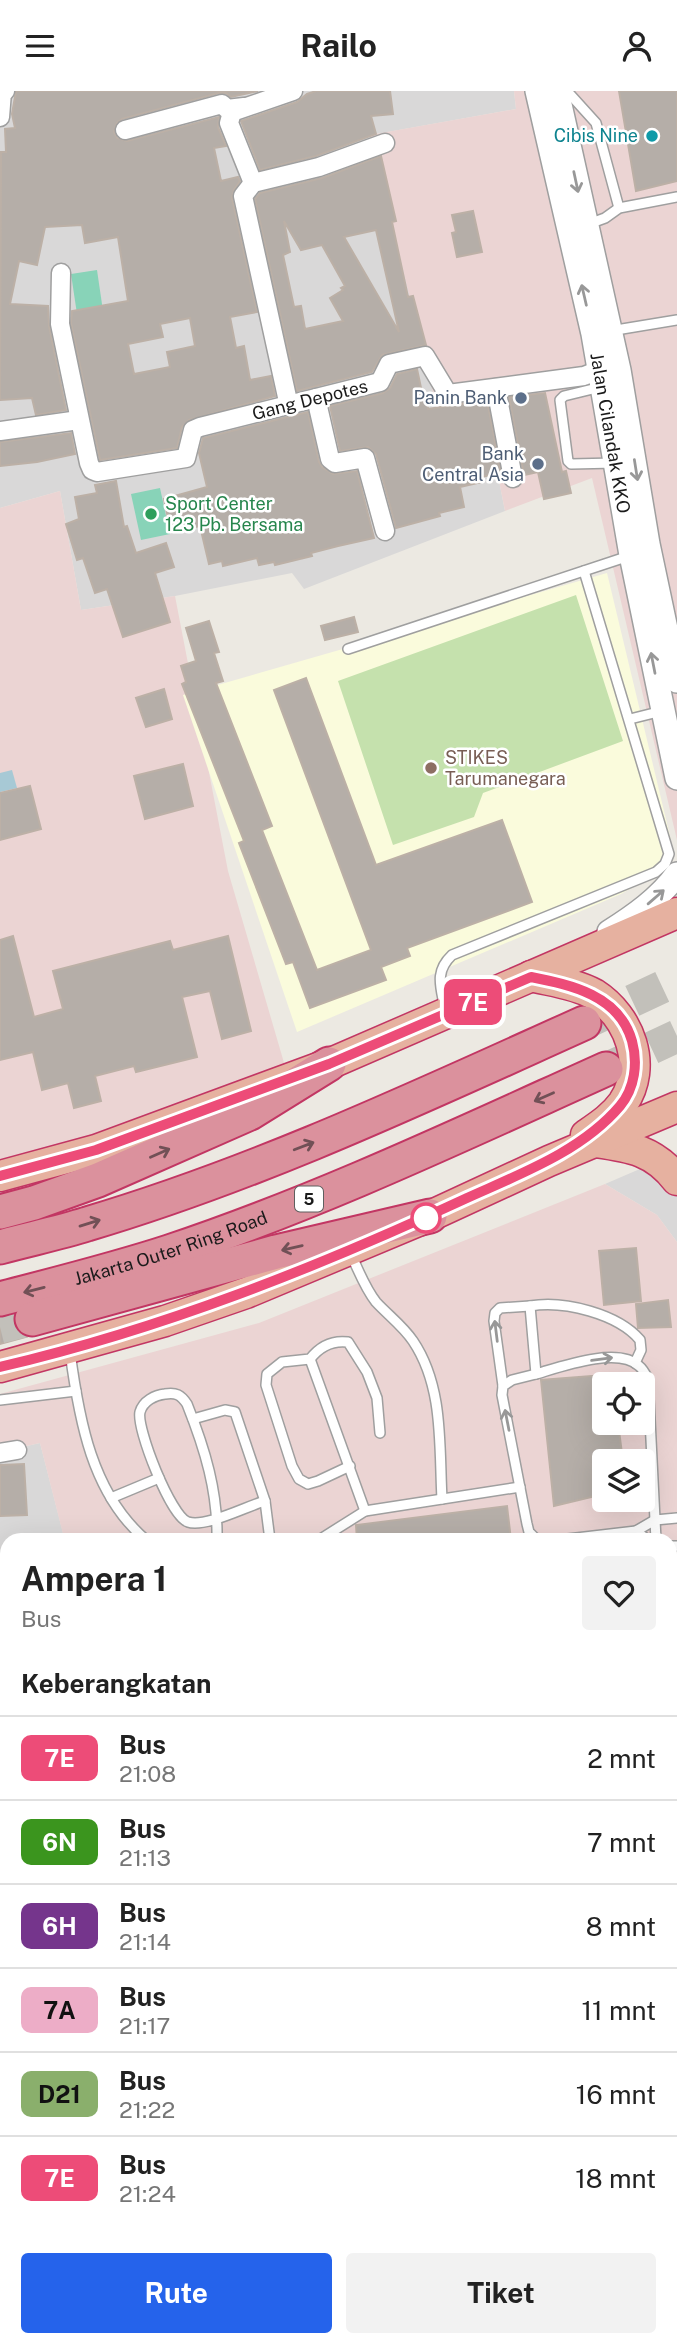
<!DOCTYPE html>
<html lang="id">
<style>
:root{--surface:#fff;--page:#f2f2f2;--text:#222;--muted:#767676;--line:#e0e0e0;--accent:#2563eb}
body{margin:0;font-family:"Public Sans",sans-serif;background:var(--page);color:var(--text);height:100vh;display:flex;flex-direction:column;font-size:26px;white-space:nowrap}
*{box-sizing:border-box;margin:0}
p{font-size:23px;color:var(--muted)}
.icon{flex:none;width:38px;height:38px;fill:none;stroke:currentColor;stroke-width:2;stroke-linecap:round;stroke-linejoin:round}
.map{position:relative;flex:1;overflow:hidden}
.drawer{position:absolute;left:0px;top:1442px;width:677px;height:814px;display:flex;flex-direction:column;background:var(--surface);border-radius:21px 21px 0 0;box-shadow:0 7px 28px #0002}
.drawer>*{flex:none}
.badge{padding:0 14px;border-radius:10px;font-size:24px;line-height:46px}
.tools{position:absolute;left:592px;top:1281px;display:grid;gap:14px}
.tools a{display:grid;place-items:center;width:63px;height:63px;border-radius:7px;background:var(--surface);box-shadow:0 7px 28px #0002;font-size:35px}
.map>.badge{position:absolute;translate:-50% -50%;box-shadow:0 0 0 4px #fff}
h2{padding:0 21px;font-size:26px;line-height:63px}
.round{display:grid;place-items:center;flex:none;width:74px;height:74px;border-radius:7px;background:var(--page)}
.overview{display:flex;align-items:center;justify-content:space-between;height:119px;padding:0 21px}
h1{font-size:33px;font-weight:700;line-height:52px}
.cta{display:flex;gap:14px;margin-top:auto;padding:14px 21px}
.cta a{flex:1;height:80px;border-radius:7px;background:var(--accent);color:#fff;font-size:28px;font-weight:700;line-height:80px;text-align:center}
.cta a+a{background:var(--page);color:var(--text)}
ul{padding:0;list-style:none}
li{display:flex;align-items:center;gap:21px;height:84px;padding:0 21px;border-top:2px solid var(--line)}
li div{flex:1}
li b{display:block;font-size:26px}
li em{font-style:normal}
li .badge{min-width:77px;font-weight:700;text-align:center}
header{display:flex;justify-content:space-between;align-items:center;height:91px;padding:0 21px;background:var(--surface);font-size:32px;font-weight:700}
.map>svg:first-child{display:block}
.residential{fill:#d9d8d8}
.commercial{fill:#ebd4d3;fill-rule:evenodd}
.education{fill:#fafbdc}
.grass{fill:#c5e1ad}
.pitch{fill:#88d3b8}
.water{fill:#a7c9d5}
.building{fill:#b5aea8;stroke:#bcb0a6;stroke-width:2;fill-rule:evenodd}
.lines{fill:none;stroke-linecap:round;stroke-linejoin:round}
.motorway-tunnel{stroke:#c2c0ba;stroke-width:33;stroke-dasharray:33 17;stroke-linecap:butt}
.service-casing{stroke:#9f9f9f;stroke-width:12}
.minor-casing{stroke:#9f9f9f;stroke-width:21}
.tertiary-casing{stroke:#9f9f9f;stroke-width:26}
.trunk-casing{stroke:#c23663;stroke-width:33}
.motorway-casing{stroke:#c23663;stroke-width:37}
.service{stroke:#fff;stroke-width:9}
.minor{stroke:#fff;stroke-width:18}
.tertiary{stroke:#fff;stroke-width:23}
.trunk{stroke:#e6b1a0;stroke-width:30}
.motorway{stroke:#db919d;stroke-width:33}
.oneway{stroke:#989898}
.oneway2{stroke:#715056}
.line-casing{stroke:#fff;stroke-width:16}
.line{stroke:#ed4c78;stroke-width:10}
.culture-dot{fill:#0f9aa8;stroke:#fff;stroke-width:2.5}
.service-dot{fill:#5c6f8a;stroke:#fff;stroke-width:2.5}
.leisure-dot{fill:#2e9e5b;stroke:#fff;stroke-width:2.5}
.education-dot{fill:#8d6e63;stroke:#fff;stroke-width:2.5}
.stop-dot{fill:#fff;stroke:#ed4c78;stroke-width:3.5}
.labels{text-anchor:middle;stroke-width:5;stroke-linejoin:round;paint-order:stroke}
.shield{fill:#fff;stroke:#5f5f5f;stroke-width:2}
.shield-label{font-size:16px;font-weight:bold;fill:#1b1b1b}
.culture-label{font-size:18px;fill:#0d838f;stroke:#fff;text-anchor:end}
.service-label{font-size:18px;fill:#4e5e75;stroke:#fff;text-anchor:end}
.street-label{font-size:18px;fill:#1b1b1b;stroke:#fff}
.leisure-label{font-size:18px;fill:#27864d;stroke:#fff;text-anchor:start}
.education-label{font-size:18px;fill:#785e54;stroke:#fff;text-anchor:start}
</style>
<header><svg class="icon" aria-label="menu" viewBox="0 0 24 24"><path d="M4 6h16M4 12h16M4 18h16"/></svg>Railo<svg class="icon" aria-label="person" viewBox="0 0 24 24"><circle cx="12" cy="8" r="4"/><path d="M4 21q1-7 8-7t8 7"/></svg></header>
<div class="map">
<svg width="677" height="2255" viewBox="0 0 677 2255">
<rect width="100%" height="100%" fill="#ece9e2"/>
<g class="residential">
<path d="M0,0H514L516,18L371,44L439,322L483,309L505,420L304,498L292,482L175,505L81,519L60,400L0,417Z"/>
<path d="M677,1062V1151L657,1124L605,1093Z"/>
<path d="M40,1352L63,1442L105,1449H7V2249H670V1750L677,1749V2255H0V1361Z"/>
</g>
<g class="commercial">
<path d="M514,0H677V749L592,387L505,420L483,309L438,322L370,44L516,18Z"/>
<path d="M60,400L81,519L175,505L228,780L287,982L0,1076V417Z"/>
<path d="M605,1093L657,1124L677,1151V1749L670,1750V1449H105L63,1443L40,1352L0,1361V1303L259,1232ZM604,1293H642V1332H604ZM604,1370H642V1409H604Z"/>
</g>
<path class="education" d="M607,482L671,749L652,785L621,803L297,941L183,604Z"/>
<path class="grass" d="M576,504L623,650L483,702L474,726L393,754L338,590Z"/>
<g class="pitch">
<path d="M97,179L103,220L77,223L71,183Z"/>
<path d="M160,397L170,443L141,449L131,403Z"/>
</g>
<path class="water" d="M12,679L17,697L0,701V682Z"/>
<g class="building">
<path d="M16,0H258L231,6L226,2H219L122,28L117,32L114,41L117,47L127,50L219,26L218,36L226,55L214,57L221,90L238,86L240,90L234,99L232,107L257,221L230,226L236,257L244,255L250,289L271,285L275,305L189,329L182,336L177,357L100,369L71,232L72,220L128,210L118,146L85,152L82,134L45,136L37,174L19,170L10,213L48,215L49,235L66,319L36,324L32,307L0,309L1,61H6L5,38L15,37L12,23ZM190,227L195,255L167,261L170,276L134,283L128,253L163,246L160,233Z"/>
<path d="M316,0H390L393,23L371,25L376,43L316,65L260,79L241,30L297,11L307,3Z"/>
<path d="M619,0H677V90L636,100Z"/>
<path d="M381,65L396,130L392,131L408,206L413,205L426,254L382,264L372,281L297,300L255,108L260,102L322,87ZM284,130L301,159L322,154L345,195L341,197L343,199L330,207L343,230L305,238L301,215L294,216L283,164L290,161ZM376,139L399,241L344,146Z"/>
<path d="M473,120L482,161L457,166L452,142L456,141L452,124Z"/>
<path d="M417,278L424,311L427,310L428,318L487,309L501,382L481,386L482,391L460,396L464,416L439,422L440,425L396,437L376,363L368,356L340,360L330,315L383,302L390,297L397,283Z"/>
<path d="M545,302L562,381L566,380L571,402L544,408L538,381L524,384L509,306Z"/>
<path d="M308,321L319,371L322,376L333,383L357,380L374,447L338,455L311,462L312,465L275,474L274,471L259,474L257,467L223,475L222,470L209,473L200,435L171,441L164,408L207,396L199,362L203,347Z"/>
<path d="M71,342L75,363L37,371L0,375V351Z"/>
<path d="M116,390L124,436L127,435L136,462L166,452L174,476L155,482L170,531L123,546L107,498L95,502L83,467L77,469L66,433L79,428L75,406L97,402L95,394Z"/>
<path d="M354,526L358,541L325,549L321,535Z"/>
<path d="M209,530L219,561L214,562L223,590L216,592L272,735L262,739L317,879L371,859L274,599L306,587L376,774L502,729L532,811L407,857L410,865L381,876L386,889L310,917L293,871L286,873L239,752L244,750L182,593L186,591L181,575L196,570L186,537Z"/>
<path d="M164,598L172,628L146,636L136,607Z"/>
<path d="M183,673L193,715L145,728L134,685Z"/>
<path d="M30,695L41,738L0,749V702Z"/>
<path d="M13,845L34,926L63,918L53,880L170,850L173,859L228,845L251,940L222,948L210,900L182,906L197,966L136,981L134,975L95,985L101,1010L74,1017L68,992L42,999L33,961L0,969V849Z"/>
<path d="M636,1157L641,1210L604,1214L599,1160Z"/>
<path d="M668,1209L671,1236L638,1237L636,1213Z"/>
<path d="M13,1224L14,1234L18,1241L26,1246L0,1253V1227Z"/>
<path d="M604,1284V1332H618L623,1370H604V1403L554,1415L541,1289Z"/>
<path d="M24,1373L27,1424L0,1425V1374Z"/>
<path d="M507,1415L511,1449H357L356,1434Z"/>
</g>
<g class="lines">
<g class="motorway-tunnel">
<path d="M587,931L677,889"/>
<path d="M606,978L677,945"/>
<path d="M0,1236L32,1228"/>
</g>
<g class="service-casing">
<g id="service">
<path d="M567,0L596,32L619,117"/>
<path d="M586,134L605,127L619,117L677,106"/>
<path d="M610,240L677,229"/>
<path d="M601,296L564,305L560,309L568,370L571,373L615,372"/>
<path d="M348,558L629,465"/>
<path d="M630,628L662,620"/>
<path d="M445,918C441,896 434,881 452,864L656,781L665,773L669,763L584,480"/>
<path d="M351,1163C358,1179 365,1197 376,1211C388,1224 403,1235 413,1250C444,1296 439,1355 442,1408"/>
<path d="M70,1261C79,1329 92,1403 146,1449"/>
<path d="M310,1268L365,1420"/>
<path d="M536,1283C560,1276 618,1255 639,1275C643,1278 646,1284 648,1288L656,1449"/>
<path d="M503,1295L494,1230L495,1222L500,1217L530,1215"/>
<path d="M0,1309L76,1300"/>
<path d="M193,1328L225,1319L235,1321L265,1410L270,1449"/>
<path d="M350,1375L318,1390L308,1393L299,1388L292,1375L266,1294L267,1283L282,1271L310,1268C320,1255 332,1249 348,1251L367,1281L377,1307L380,1342"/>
<path d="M111,1407L159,1387"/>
<path d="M636,1440L648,1449"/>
<path d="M217,1449C218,1401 205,1358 187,1313C181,1304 176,1301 165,1303C155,1304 143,1310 140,1321C136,1337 171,1426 188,1431C205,1437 247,1415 265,1410"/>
<path d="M319,1449L365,1420L520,1396"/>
<path d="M537,1449L529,1441L527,1433L502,1304L503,1295L512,1289L536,1283L530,1215C564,1209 618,1223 640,1249L641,1259L635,1272"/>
<path d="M559,1449L636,1440L655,1429L677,1427"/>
<path d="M670,1455H677"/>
<path d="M670,1580H677"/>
<path d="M0,1655L7,1656"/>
</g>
</g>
<g class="minor-casing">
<g id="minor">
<path d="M0,26L2,1L5,0"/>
<path d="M125,39L222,13L227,18L244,16"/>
<path d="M253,92L229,32L232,21L293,0"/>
<path d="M61,182L60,233L89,372L92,379L97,381L186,367L193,339L200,336L380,291L389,273L425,265L448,303L584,285L599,279"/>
<path d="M496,297L513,387"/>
<path d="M316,307L330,368L335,372L365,367L385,440"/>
<path d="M289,315L243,105L253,92L319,76L385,52"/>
<path d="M0,340L79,329"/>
<path d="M0,1362L17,1359"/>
<path d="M670,1605L677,1604"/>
<path d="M670,1754L677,1753"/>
<path d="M670,1947L677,1946"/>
<path d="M0,2169H7"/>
<path d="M0,2215L7,2216"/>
<path d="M64,2249V2255"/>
<path d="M348,2249L349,2255"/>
<path d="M660,2249L661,2255"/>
</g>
</g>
<g class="tertiary-casing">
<g id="tertiary">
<path id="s1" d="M537,0L593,243L631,464L677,687"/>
<path d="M557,0L619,279L648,453L677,590"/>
<path d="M609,841C634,825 660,807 677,783"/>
</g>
</g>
<g class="trunk-casing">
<g id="trunk">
<path d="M531,885C551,890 576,893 594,903C630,926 648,975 623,1012C613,1026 599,1035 586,1044"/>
<path d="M595,1051C630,1056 654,1059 677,1089"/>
<path d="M0,1085L96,1059L329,973L677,822"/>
<path d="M0,1276L165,1230L246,1202L430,1125L549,1070L677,1016"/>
</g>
</g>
<g class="motorway-casing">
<g id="motorway">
<path d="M0,1121L34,1112L98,1089L250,1022L329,973"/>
<path d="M0,1156C29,1148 59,1142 87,1133C259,1082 422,1005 584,932"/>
<path id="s2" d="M0,1208C57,1193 114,1179 169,1161C319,1111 462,1043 606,978"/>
<path d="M32,1228L276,1161L430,1125"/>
</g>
</g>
<use href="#service" class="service"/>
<use href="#minor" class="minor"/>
<use href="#tertiary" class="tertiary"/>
<use href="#trunk" class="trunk"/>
<use href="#motorway" class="motorway"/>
</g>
<defs><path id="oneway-shaft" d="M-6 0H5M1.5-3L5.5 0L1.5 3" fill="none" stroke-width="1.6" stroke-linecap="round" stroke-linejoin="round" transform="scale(1.75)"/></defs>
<g class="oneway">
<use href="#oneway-shaft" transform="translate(576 91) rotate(78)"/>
<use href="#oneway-shaft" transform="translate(584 204) rotate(-103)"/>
<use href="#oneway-shaft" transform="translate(636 379) rotate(81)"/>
<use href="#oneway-shaft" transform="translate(653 572) rotate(-101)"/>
<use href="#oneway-shaft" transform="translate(656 806) rotate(-41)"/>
<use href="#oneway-shaft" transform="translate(496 1240) rotate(-97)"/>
<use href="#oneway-shaft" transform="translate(602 1268) rotate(-8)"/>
<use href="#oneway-shaft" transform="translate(507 1329) rotate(-101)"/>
</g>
<g class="oneway2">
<use href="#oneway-shaft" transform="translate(544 1006) rotate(156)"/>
<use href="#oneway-shaft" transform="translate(304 1055) rotate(-21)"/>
<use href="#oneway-shaft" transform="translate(160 1062) rotate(-24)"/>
<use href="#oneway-shaft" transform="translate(90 1132) rotate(-17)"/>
<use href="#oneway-shaft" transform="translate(292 1157) rotate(167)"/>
<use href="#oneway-shaft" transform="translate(34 1199) rotate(166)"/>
</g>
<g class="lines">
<g class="line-casing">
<path id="line" d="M0,1085L96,1059L329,973L531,886C571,894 619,904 632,950C638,972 635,997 620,1015C582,1060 520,1083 467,1107C316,1177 162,1238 0,1276"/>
</g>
<use href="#line" class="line"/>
</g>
<circle class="culture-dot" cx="652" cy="45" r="7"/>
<g class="service-dot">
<circle cx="521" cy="307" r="7"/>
<circle cx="538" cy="373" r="7"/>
</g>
<circle class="leisure-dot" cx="151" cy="423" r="7"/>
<circle class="education-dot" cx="431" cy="677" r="7"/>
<circle class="stop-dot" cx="426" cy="1127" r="14"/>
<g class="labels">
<rect class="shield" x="295" y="1095.5" width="28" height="25" rx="5"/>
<g class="shield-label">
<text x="309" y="1114">5</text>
</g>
<g class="culture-label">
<text x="638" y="51">Cibis Nine</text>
</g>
<g class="service-label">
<text x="507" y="313">Panin Bank</text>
<text x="524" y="369">Bank<tspan x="524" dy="21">Central Asia</tspan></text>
</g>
<g class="street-label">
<text transform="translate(310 309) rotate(-14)" y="6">Gang Depotes</text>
<text dy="6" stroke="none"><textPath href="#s1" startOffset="350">Jalan Cilandak KKO</textPath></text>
<text dy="6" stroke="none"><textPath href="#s2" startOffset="178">Jakarta Outer Ring Road</textPath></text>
</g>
<g class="leisure-label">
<text x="165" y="419">Sport Center<tspan x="165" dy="21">123 Pb. Bersama</tspan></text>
</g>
<g class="education-label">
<text x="445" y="673">STIKES<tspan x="445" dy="21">Tarumanegara</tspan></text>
</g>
</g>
</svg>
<div class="tools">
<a><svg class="icon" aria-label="locate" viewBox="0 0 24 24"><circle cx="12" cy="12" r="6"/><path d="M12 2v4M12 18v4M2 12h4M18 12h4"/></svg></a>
<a><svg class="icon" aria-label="layers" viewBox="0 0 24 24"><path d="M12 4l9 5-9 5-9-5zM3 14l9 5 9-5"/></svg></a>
</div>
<b class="badge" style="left:473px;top:911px;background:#ed4c78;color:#fff">7E</b>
<section class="drawer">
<div class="overview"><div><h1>Ampera 1</h1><p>Bus</p></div><a class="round"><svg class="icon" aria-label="heart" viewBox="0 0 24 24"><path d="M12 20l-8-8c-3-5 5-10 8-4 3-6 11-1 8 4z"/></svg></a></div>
<h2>Keberangkatan</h2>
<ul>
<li><span class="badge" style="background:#ed4c78;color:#fff">7E</span><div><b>Bus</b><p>21:08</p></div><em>2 mnt</em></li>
<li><span class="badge" style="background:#3b951e;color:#fff">6N</span><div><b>Bus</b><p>21:13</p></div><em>7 mnt</em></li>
<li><span class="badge" style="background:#75358c;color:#fff">6H</span><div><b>Bus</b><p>21:14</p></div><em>8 mnt</em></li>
<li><span class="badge" style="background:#edadc7;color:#111">7A</span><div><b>Bus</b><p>21:17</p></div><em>11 mnt</em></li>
<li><span class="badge" style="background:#8aaf6c;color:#111">D21</span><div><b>Bus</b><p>21:22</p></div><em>16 mnt</em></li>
<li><span class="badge" style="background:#ed4c78;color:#fff">7E</span><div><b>Bus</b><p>21:24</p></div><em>18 mnt</em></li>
</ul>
<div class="cta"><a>Rute</a><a>Tiket</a></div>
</section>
</div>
